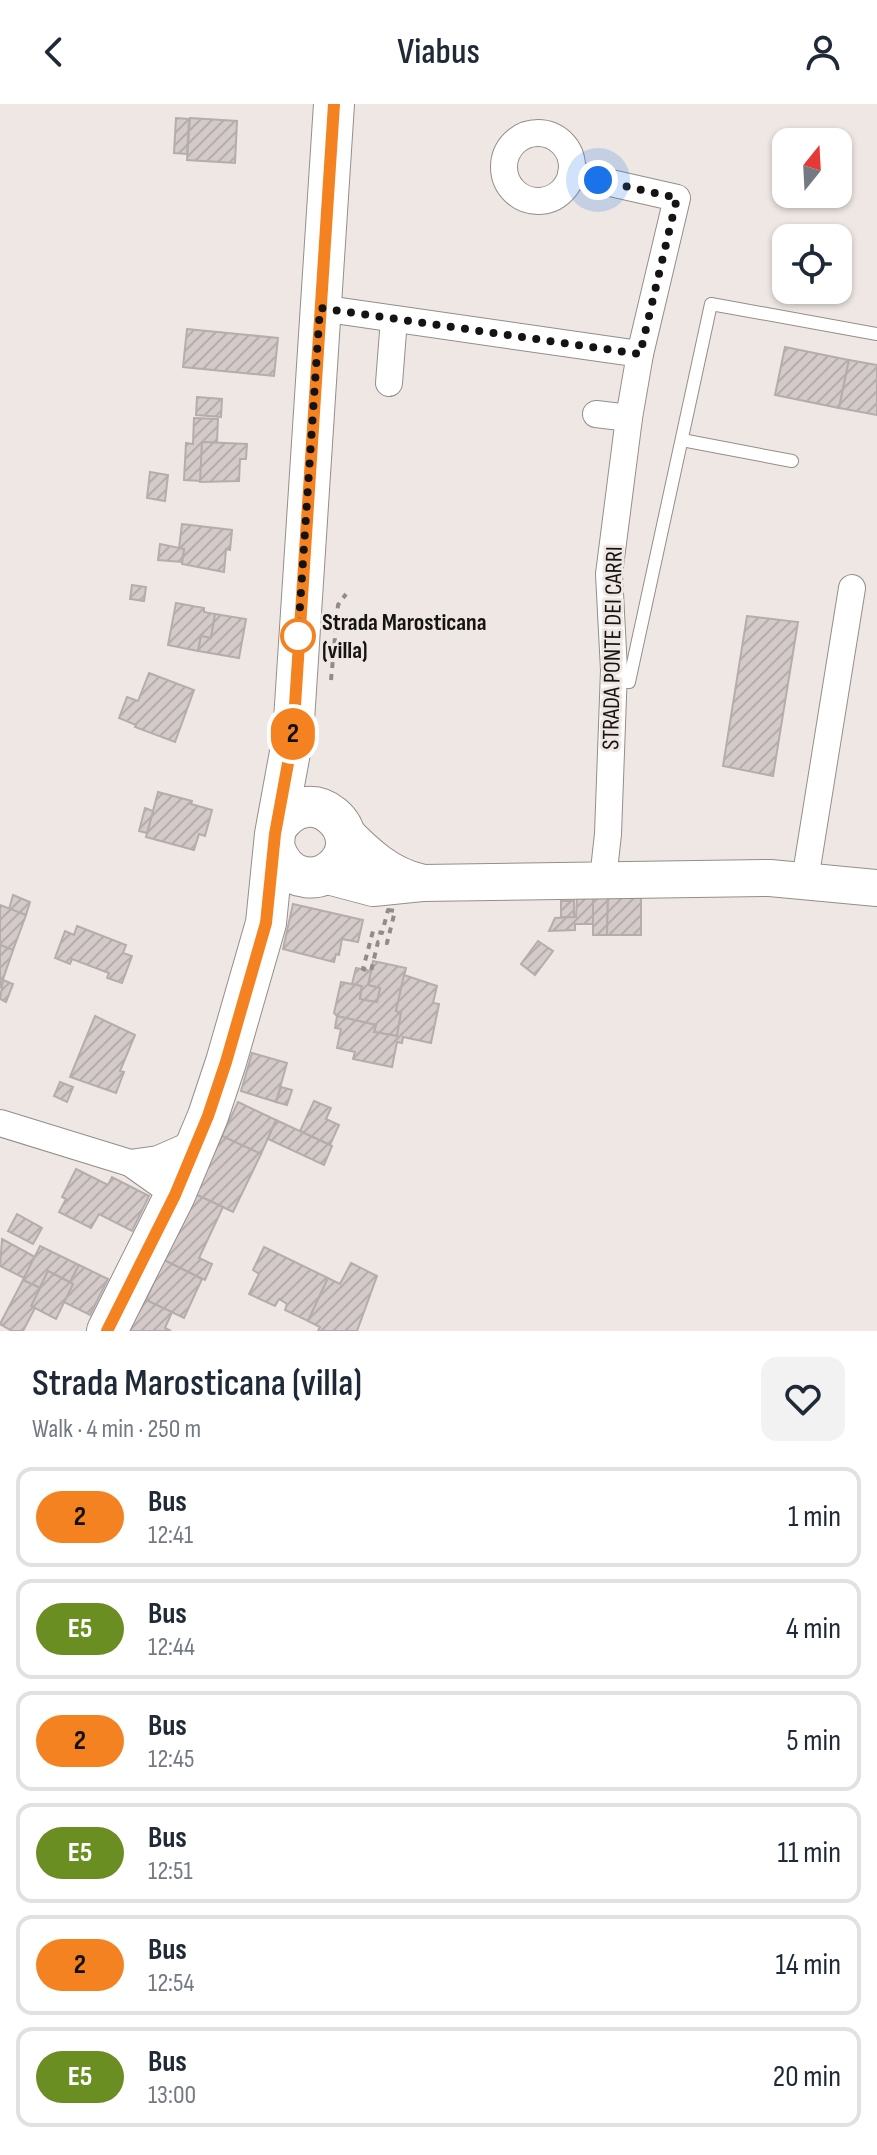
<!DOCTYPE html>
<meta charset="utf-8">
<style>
:root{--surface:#fff;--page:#f2f2f3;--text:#1f2937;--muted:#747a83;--line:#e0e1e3}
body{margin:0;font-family:"Sofia Sans Condensed",sans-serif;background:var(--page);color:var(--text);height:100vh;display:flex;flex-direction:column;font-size:30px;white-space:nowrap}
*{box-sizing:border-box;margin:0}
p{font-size:26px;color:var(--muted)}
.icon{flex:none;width:44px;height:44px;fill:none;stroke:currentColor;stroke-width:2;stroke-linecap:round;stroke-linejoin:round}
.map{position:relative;height:1227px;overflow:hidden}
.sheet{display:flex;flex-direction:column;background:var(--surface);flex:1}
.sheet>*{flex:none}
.badge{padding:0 16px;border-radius:26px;font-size:28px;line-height:52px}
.needle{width:52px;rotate:18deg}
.fabs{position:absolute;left:772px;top:24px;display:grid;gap:16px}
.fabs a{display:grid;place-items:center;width:80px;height:80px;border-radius:16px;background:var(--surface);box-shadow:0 2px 6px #0004;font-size:40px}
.you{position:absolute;width:40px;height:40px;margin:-20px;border:6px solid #fff;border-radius:50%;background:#1a73e8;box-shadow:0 0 0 12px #1a73e833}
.map>.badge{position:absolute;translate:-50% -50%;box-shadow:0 0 0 4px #fff}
.round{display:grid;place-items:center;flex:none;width:84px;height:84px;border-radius:16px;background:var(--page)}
.summary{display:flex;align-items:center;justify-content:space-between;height:136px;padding:0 32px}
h1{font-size:38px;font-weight:600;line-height:60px}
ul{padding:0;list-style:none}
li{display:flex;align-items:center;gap:24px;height:100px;margin:0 16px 12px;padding:0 16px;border:4px solid var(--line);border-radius:16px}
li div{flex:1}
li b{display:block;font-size:30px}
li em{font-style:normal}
li .badge{min-width:88px;font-weight:700;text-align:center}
header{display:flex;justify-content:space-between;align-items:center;height:104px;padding:0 32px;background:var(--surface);font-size:36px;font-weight:600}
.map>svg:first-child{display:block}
.building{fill:url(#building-hatch);stroke:#b5adac;stroke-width:2}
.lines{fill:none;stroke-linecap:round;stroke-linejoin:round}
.lane-casing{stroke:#948e8a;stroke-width:14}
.street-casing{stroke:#948e8a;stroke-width:28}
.secondary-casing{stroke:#948e8a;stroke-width:38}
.primary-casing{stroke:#948e8a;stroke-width:42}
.path{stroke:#928c89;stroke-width:4;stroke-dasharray:6 6;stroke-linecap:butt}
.lane{stroke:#fff;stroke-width:12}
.street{stroke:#fff;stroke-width:26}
.secondary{stroke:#fff;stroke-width:36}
.primary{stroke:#fff;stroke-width:40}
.line-casing{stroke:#fff;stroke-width:18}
.line{stroke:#f58220;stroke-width:12}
.walk{stroke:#161412;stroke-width:8;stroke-dasharray:0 14.4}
.stop-dot{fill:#fff;stroke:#f58220;stroke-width:4}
.labels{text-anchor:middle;stroke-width:6;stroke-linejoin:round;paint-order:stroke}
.stop-label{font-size:24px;font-weight:bold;fill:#161412;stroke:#efe7e3;text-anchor:start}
.street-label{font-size:24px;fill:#161412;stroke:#efe7e3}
</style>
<header><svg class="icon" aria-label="back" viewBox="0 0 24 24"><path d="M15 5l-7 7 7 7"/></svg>Viabus<svg class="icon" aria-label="person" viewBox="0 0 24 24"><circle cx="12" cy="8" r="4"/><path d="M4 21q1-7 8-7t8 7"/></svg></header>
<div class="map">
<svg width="877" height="1227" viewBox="0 0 877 1227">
<defs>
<pattern id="building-hatch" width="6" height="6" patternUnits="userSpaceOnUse" patternTransform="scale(2)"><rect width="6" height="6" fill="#d3cac9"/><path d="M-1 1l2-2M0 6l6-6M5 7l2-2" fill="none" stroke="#b4adac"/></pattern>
</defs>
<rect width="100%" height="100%" fill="#efe7e3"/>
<g class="building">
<path d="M176,14L189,15L187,50L174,49Z"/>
<path d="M190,14L237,17L235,59L187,56Z"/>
<path d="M187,225L278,234L274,272L183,263Z"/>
<path d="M785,243L849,256L839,304L775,291Z"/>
<path d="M849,256L877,261V311L839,304Z"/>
<path d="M197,293L222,295L221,313L196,311Z"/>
<path d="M194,314L218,315L217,339L202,338L201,377L184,376L186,339L193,340Z"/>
<path d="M202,338L247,340L246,355H240L239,377L200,378Z"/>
<path d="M150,368L168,371L165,397L147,394Z"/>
<path d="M182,420L232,426L230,446L226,445L224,468L182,460L184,445L179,444Z"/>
<path d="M160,440L184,445L182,458L158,456Z"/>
<path d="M132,481L146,483L144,497L130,495Z"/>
<path d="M176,499L204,504V508L215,510L211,534L201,532L198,547L168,541Z"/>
<path d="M215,510L246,515L239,554L198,547L201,532L211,534Z"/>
<path d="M747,512L798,518L773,672L723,662Z"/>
<path d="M149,569L194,586L175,638L135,623L136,621L119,614L127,593L138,597Z"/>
<path d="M158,688L192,697L191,700L212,706L205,732L199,730L194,746L146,733Z"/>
<path d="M145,704L153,707L147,729L139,727Z"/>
<path d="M13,791L30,798L26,811L9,805Z"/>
<path d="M577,792H593V820H575V826L549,827L555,814L576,813Z"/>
<path d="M593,794H608L607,831H593Z"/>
<path d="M608,794H641V831H607Z"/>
<rect x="561" y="797" width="13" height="16"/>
<path d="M293,800L363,816L358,838L342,835L339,851L336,850L334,858L283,845Z"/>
<path d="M0,801L26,811L13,846L0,841Z"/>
<path d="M77,822L126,841L123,849L132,852L122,879L107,874L109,869L72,855L70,860L55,854L65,827L74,831Z"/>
<path d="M538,837L553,847L535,871L521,860Z"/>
<path d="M0,841L13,846L0,884Z"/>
<path d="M373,857L406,864L396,907L401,909L397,932L374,928L376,921L337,912L334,909L341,878L362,882L360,895L377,898L380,884L368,881Z"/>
<path d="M356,864L371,867L368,881L380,884L377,898L360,895L362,882L352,880Z"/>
<path d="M404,871L437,882L433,899L439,900L431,939L403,933L402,939L397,938L392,963L353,955L355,948L337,944L341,925L335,924L337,912L376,921L374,928L397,932L401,909L396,907Z"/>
<path d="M3,876L13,880L6,898L0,895Z"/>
<path d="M95,912L135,931L120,967L124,968L116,989L70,973Z"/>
<path d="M252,949L287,959L276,998L241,987Z"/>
<path d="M60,978L73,983L67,998L54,992Z"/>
<path d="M281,983L292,986L287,1001L276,998Z"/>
<path d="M314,997L331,1004L326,1015L339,1021L330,1041L300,1027Z"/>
<path d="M238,998L276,1016L261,1050L222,1032Z"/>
<path d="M276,1016L332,1042L324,1061L268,1035Z"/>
<path d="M222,1032L261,1050L233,1108L195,1090Z"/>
<path d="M76,1065L108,1081L112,1073L149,1092L132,1127L99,1110L91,1124L59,1108L66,1095L62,1093Z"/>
<path d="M195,1090L223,1103L199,1154L212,1160L205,1176L164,1156Z"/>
<path d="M17,1110L42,1124L33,1140L8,1127Z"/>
<path d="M2,1135L35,1153L24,1174L0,1162Z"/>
<path d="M40,1142L79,1161L70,1178L48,1167L40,1184L23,1176Z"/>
<path d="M264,1143L328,1174L308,1217L285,1206L287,1200L279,1195L275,1202L249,1190L259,1170L253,1166Z"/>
<path d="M164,1156L202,1175L184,1214L146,1196Z"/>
<path d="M351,1159L377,1172L357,1227H318L320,1223L308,1217L328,1174L340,1180Z"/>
<path d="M79,1161L108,1175L90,1211L64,1198L73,1180L70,1178Z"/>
<path d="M48,1167L73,1180L56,1215L31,1202Z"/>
<path d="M23,1176L40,1184L31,1202L35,1204L23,1227H12L0,1220Z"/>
<path d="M146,1196L172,1208L165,1224L171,1227H128Z"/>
</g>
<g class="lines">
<g class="lane-casing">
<g id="lane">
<path d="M682,336L792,357"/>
<path d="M613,578H629L711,200L877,230"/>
</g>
</g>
<g class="street-casing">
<g id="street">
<circle cx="538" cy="63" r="34"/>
<path d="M320,204L640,250L677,94L571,70"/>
<path d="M389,279L394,215"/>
<path d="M596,310L629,314L640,250"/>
<path d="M603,775L608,730L614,566L609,470L629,314"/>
<path d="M805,776L852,484"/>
<path d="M0,1019L130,1059L175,1091"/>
<path d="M130,1059L158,1055L197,1038"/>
</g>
</g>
<g class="secondary-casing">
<g id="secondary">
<path d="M344,727C366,750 389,771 420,778"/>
<path d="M324,771L373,784L422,779L770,774L877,784"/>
</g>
</g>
<g class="primary-casing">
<g id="primary">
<path d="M275,745C280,759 289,771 305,773C316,775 326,771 334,764C372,730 311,672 277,723"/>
<path d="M107,1227L175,1091L208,1012L226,958L266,819L275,730L293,632L334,0"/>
</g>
</g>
<g class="path">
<path d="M331,576L338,501L346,490"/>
<path d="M388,806L395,807L387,839L378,838L371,867L363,865L373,827L382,829Z"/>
</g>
<use href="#lane" class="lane"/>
<use href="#street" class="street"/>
<use href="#secondary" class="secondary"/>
<use href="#primary" class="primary"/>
</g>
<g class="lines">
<g class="line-casing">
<path id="line" d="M107,1227L175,1091L208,1012L226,958L266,819L275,730L293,632L334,0"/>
</g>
<use href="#line" class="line"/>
<path class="walk" d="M298,532L320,204L640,250L677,94L598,76"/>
</g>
<circle class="stop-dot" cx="298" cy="532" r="16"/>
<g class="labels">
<g class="stop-label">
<text x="322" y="526">Strada Marosticana<tspan x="322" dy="28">(villa)</tspan></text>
</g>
<g class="street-label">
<text transform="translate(612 544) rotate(-89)" y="8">STRADA PONTE DEI CARRI</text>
</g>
</g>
</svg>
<div class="fabs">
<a><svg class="needle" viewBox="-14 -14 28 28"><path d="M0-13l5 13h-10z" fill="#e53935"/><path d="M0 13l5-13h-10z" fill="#747a83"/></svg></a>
<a><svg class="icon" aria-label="locate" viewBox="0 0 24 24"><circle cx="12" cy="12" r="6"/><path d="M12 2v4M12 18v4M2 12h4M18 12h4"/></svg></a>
</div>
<div class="you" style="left:598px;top:76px"></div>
<b class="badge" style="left:293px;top:630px;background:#f58220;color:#111">2</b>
</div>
<section class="sheet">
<div class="summary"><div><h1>Strada Marosticana (villa)</h1><p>Walk · 4 min · 250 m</p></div><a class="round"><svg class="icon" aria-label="heart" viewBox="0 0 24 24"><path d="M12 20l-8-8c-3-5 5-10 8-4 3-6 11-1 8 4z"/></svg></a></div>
<ul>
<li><span class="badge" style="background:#f58220;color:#111">2</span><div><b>Bus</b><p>12:41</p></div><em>1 min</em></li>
<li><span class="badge" style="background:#6b8e23;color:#fff">E5</span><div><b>Bus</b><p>12:44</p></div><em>4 min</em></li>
<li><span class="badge" style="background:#f58220;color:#111">2</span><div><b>Bus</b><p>12:45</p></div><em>5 min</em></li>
<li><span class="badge" style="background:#6b8e23;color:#fff">E5</span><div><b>Bus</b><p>12:51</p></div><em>11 min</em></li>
<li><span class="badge" style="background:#f58220;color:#111">2</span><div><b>Bus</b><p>12:54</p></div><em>14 min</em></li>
<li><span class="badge" style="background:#6b8e23;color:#fff">E5</span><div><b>Bus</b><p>13:00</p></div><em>20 min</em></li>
</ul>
</section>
